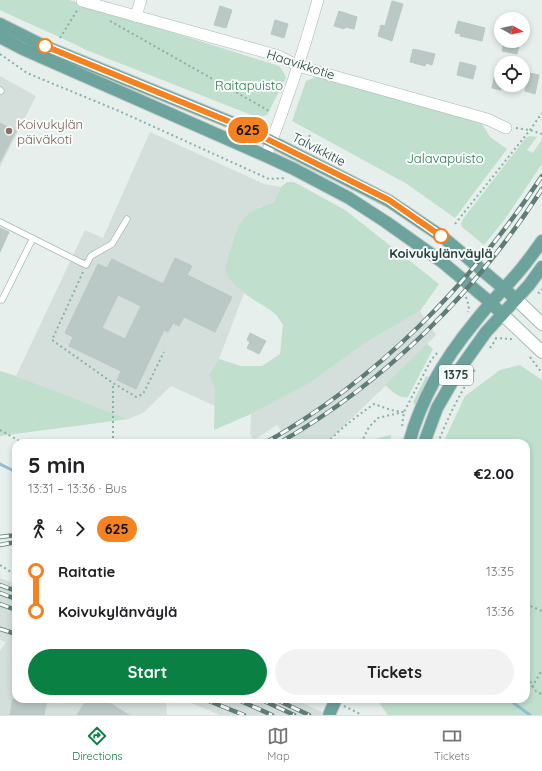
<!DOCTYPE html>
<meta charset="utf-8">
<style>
:root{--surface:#fff;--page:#f2f2f2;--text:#202124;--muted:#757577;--line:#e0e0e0;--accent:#0b8043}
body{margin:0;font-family:Quicksand,sans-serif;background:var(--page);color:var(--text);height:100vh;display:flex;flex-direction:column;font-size:15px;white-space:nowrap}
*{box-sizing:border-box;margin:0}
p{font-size:13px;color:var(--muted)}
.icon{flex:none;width:22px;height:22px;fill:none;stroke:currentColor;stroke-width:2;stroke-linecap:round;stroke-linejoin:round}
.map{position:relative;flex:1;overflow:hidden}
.panel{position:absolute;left:12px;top:439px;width:518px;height:264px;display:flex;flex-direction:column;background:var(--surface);border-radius:12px;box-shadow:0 2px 6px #0003}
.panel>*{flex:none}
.badge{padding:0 8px;border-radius:13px;font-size:14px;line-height:26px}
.needle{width:26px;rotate:98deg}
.buttons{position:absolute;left:494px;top:12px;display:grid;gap:8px}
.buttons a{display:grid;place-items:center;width:36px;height:36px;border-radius:50%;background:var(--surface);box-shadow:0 2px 6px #0003;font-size:20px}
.map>.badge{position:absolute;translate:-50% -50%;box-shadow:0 0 0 2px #fff}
.legs{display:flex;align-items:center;gap:6px;height:44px;padding:0 16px;font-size:13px}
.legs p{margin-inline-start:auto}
.summary{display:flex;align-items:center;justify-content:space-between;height:68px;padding:0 16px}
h1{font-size:22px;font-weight:800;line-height:30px}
.action{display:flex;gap:8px;margin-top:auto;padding:8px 16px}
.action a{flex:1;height:46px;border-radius:24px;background:var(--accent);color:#fff;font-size:16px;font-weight:800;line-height:46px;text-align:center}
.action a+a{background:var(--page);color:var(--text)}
ul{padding:0 16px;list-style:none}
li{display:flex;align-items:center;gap:14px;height:40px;font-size:15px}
li i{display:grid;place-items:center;width:6px;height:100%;margin:0 5px;background:currentColor}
li i::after{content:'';width:10px;height:10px;margin:-5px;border:3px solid;border-radius:50%;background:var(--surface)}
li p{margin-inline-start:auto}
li:first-child i{background:linear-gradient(#0000 50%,currentColor 0)}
li:last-child i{background:linear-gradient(currentColor 50%,#0000 0)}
.tabs{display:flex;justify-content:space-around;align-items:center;height:56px;border-top:1px solid var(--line);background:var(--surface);font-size:11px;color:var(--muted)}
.tabs a{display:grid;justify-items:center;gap:2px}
.tabs .active{color:var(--accent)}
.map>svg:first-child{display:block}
.built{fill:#d4dedb}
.green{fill:#c0dfcd}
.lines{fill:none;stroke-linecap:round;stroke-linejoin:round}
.stream{stroke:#91bed1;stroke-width:3}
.building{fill:#bbc9c6;stroke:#b9c8c4;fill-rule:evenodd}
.service-casing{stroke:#a8b7b4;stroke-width:7}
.minor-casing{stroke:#a8b7b4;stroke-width:12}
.secondary-casing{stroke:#a5bab5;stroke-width:14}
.primary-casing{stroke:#c2cac9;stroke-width:14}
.path{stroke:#88b1aa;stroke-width:2;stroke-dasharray:2 3;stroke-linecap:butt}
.service{stroke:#fff;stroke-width:5.5}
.minor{stroke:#fff;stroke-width:11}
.secondary{stroke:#fff;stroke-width:12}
.primary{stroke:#6ca39c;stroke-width:12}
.rail-casing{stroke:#607c78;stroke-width:4.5}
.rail{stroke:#f7fbf9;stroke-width:3;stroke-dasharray:9;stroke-linecap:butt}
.primary-bridge-casing{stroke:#c2cac9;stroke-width:14;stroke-linecap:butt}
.primary-bridge{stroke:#6ca39c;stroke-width:12}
.line-1-casing{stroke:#fff;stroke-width:9}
.line-1{stroke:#f58220;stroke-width:6}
.stop-1-dot{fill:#fff;stroke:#f58220;stroke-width:2}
.education-dot{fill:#8d6e63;stroke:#f7fbf9;stroke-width:1.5}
.labels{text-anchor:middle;stroke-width:4;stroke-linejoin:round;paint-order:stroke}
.shield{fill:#f7fbf9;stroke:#647975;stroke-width:1}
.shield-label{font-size:12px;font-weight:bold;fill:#25413d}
.street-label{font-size:13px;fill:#25413d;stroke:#f7fbf9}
.park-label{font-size:13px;fill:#307755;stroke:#f7fbf9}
.education-label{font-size:13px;fill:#785e54;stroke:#f7fbf9;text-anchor:start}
.stop-label{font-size:13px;font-weight:bold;fill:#25413d;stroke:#f7fbf9}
</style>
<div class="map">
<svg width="542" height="715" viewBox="0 0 542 715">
<rect width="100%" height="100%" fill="#e6efec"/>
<g class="built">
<path d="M0,76L36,96L0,167Z"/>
<path d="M150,132L264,184L281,187L274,202L260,207L247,215L233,240L225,267L239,289L244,293L219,359L209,373L215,389V406L171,386L143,413L128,419L16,376L85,230L103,238Z"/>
<path d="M420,311L436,335L406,366L326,443H290L277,425L254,440L250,434L251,414L310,383L365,343Z"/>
<path d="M0,578L16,584V699H157L166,703L167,715H0V651L6,642L0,640Z"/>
<path d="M181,699H293L329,715H220Z"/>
</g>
<g class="green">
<path d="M0,0H69L279,66L283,71L286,78L267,115L259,118L86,50C58,35 28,24 0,10Z"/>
<path d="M316,77L481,122L490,137L507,149L455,218L407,184L292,121L306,81Z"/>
<path d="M529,136L537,137L527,150L533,153L542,139V164L505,219L484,245L462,227L461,224L463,219L525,139Z"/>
<path d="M287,182H294L345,210L439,284L420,311L365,343L310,383L251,414L214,430L215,389L209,374L219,359L241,366H262L280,354L283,325C280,321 278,316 274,313C259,301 228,289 225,267C230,251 235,228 246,216C253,209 266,205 274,202L281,187Z"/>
<path d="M427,344L433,349L408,397C399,399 392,391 385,385Z"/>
<path d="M520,365L542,380V715H388L377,700L374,699H526V443H443L465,396L500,370Z"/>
<path d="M0,371L16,376L128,419L0,436Z"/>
<path d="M426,376L428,377L425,394L417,405H415L413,402Z"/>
<path d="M391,435L390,443H359Z"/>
</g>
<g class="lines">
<g class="stream">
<path d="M0,464L16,472"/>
<path d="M508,699L530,715"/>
</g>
</g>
<g class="building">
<path d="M392,1L403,4L392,41L378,36L381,25L385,26Z"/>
<path d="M220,6L232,10L226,28L214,25Z"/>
<path d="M339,11L357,17L354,29L345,27L344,29L334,26Z"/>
<path d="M275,20L288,24L284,38L271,34Z"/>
<path d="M458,21L485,28L482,41L460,36L461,34L455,33Z"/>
<path d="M504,41H520L517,54L502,51Z"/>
<path d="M413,49L435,54L432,65L426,63L425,66L410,62Z"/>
<path d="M460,62L476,66L473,79L457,75Z"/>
<path d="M497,64L501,65V90L492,88Z"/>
<path d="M529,73L539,75L535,94L525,91Z"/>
<path d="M0,123L16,131L0,162Z"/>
<path d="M0,228L9,232L0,252Z"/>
<path d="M175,258L192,266L187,275L232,297L215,332L184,317L179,326L173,323L168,332L164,330L136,389L117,380L121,371L69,346L73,337L65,333L98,264L107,268L112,259L163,284ZM118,295L141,306L125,339L102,328Z"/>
<path d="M250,333L266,341L259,354L247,348L250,342L247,340Z"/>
<path d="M13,699H44L46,704L44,715H10Z"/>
<path d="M87,699H103L129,715H77Z"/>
</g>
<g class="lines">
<g class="service-casing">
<g id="service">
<path d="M0,90L1,91"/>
<path d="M0,222L86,265L91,256L112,244L127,219"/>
<path d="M0,300H2L33,238"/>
</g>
</g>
<g class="minor-casing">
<g id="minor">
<path d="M82,1L279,56L298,66L487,119L506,128"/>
<path d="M136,16L141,0"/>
<path d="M266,156C286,104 303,53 318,0"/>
</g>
</g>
<g class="secondary-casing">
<g id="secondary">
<path d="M516,299L542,324"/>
<path d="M502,314L542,352"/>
</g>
</g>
<g class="primary-casing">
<g id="primary">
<path d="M0,24L44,46L245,128L389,201L444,238L516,299"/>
<path d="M0,37L23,49L266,156L294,169L349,198L386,222L441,261L491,303L502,314"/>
<path d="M409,443C421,399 445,358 474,323C487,306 502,291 516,275C526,264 534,252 542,241"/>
<path d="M424,443L437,408L459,370L486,332L529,285L542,267"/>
</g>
</g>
<g class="path">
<path d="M110,21L271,112"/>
<path d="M60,38L78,9"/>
<path d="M0,54L27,73L119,111L269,179L286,178"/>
<path d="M516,128L530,130L542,134"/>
<path d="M305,146L310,135"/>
<path d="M455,224L530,130L542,113"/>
<path d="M83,272L52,340L113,383L136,397L143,394L164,352"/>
<path d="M538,292L539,293L542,289"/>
<path d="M466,297L469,306L468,312"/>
<path d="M495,338L511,339L512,340"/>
<path d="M490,348L496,339"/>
<path d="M530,357L542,373"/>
<path d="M402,426L404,412L431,360L438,352"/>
<path d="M0,430L23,443"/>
<path d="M54,443C71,439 83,439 101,443"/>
<path d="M113,443V383"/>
<path d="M327,443C341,428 357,416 374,404L391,410L404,412"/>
<path d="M361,443L369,427L378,418L403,412"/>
<path d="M438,443C448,416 461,392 476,368"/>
<path d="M0,565L16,575"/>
<path d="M526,604L542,611"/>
<path d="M526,667C530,677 530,691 542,694"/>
<path d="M532,687L542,670"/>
<path d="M344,706L362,715"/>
</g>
<use href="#service" class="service"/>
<use href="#minor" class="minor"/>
<use href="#secondary" class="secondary"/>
<use href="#primary" class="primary"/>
<g class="rail-casing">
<g id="rail">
<path d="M265,443C378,379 471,284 542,176"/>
<path d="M279,443C386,382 476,292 542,189"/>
<path d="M0,537L16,535"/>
<path d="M0,545L16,542"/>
<path d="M0,585L16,591"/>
<path d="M0,593L16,599"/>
<path d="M0,604L16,610"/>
<path d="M0,629L16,634"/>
<path d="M204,699L244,715"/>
<path d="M236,699L272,715"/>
<path d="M260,699L294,715"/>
<path d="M275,699L309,715"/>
</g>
</g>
<use href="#rail" class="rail"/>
<g class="primary-bridge-casing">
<path id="primary-bridge" d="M329,715L336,699"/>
</g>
<use href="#primary-bridge" class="primary-bridge"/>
</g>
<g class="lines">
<g class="line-1-casing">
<path id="line-1" d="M45,46L245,128L389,200L441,236"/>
</g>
<use href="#line-1" class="line-1"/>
</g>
<g class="stop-1-dot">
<circle cx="45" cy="46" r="7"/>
<circle cx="441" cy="236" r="7"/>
</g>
<circle class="education-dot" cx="9" cy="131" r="4"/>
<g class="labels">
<rect class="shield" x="439" y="365" width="34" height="20" rx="3"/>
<g class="shield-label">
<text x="456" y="379">1375</text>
</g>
<g class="street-label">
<text transform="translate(301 64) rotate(18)" y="5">Haavikkotie</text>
<text transform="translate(319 149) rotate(27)" y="5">Talvikkitie</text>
</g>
<g class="park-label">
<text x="249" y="90">Raitapuisto</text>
<text x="445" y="163">Jalavapuisto</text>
</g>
<g class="education-label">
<text x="17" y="129">Koivukylän<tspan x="17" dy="15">päiväkoti</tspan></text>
</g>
<g class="stop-label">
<text x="441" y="258">Koivukylänväylä</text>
</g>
</g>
</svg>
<div class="buttons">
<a><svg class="needle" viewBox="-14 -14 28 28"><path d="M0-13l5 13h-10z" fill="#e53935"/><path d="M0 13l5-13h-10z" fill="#757577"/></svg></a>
<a><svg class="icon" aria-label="locate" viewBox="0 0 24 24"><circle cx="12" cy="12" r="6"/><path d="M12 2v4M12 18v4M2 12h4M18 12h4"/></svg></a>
</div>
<b class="badge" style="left:248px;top:130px;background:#f58220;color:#111">625</b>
<section class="panel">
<div class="summary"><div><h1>5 min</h1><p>13:31 – 13:36 · Bus</p></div><b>€2.00</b></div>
<div class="legs"><svg class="icon" aria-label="walk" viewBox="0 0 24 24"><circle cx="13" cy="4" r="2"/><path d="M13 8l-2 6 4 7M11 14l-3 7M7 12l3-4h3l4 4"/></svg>4<svg class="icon" aria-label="forward" viewBox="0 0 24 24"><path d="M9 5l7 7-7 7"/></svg><b class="badge" style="background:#f58220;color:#111">625</b></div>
<ul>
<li><i style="color:#f58220"></i><b>Raitatie</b><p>13:35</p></li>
<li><i style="color:#f58220"></i><b>Koivukylänväylä</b><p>13:36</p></li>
</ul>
<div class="action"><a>Start</a><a>Tickets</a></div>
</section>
</div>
<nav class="tabs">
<a class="active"><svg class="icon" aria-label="directions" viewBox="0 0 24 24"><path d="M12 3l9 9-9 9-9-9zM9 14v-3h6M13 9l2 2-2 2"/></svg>Directions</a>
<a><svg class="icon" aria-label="map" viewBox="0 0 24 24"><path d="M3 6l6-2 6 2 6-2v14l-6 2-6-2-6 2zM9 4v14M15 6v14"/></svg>Map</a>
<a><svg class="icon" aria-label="tickets" viewBox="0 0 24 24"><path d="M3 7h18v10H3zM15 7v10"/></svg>Tickets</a>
</nav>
